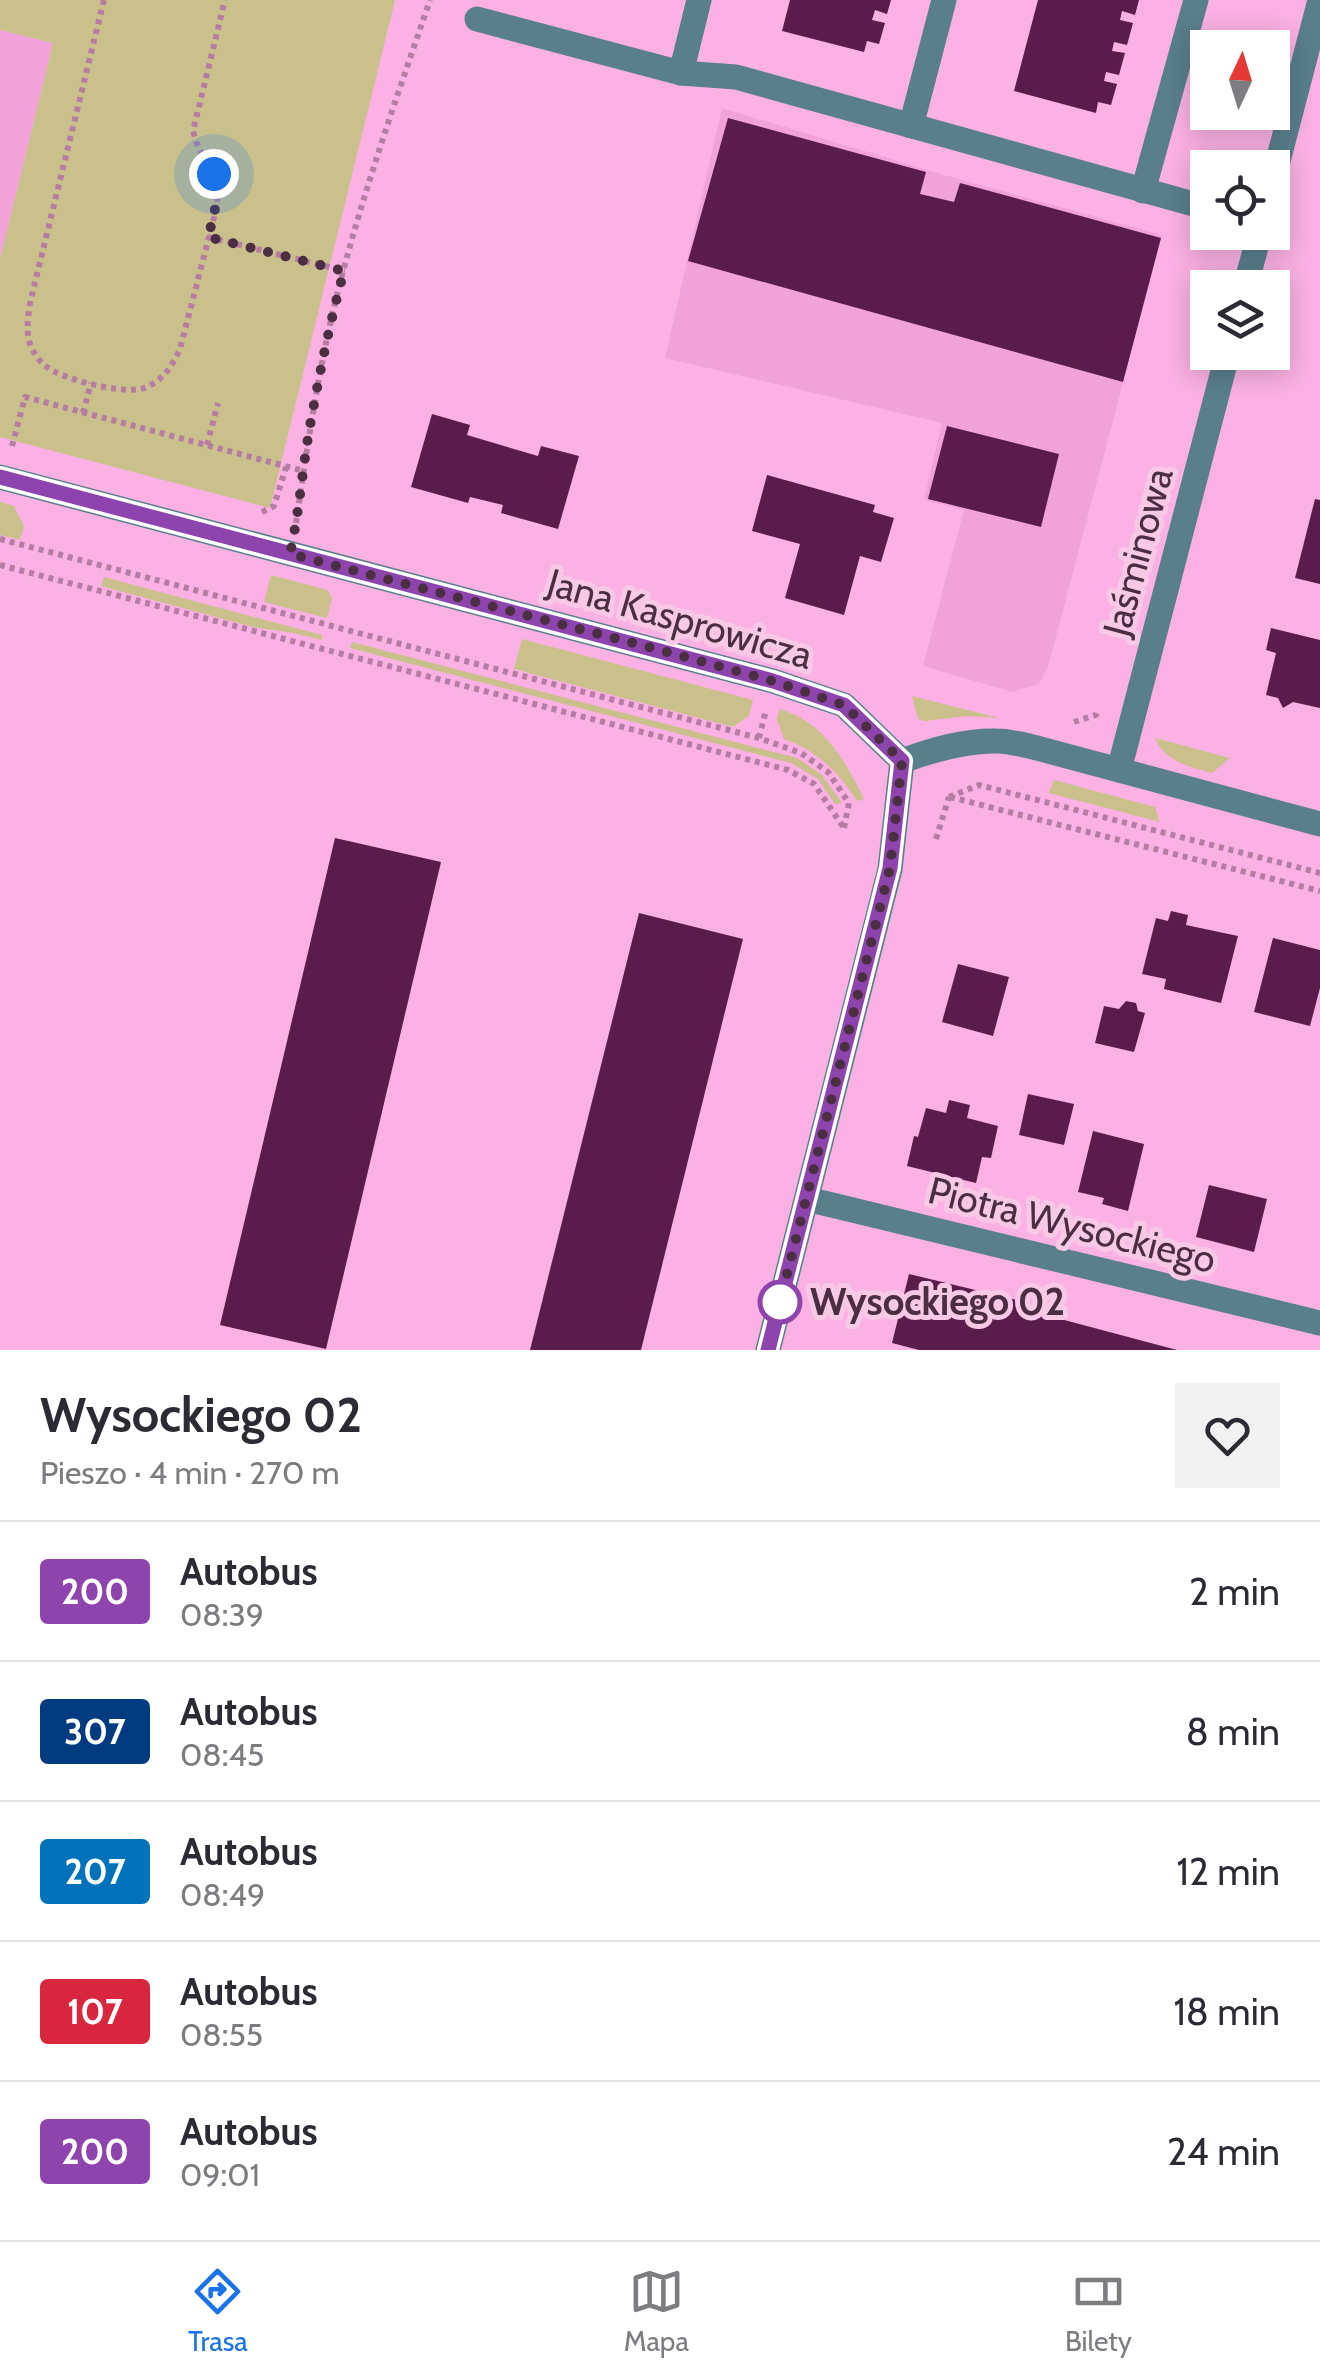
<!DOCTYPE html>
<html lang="pl">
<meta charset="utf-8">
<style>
:root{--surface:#fff;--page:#f2f2f3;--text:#2b2b33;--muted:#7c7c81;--line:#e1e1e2;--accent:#1a73e8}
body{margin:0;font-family:Cabin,sans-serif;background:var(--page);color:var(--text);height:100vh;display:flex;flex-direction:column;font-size:38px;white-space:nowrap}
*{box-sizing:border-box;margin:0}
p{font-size:32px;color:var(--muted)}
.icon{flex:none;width:55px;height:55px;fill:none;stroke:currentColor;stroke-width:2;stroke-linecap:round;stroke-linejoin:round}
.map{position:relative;height:1350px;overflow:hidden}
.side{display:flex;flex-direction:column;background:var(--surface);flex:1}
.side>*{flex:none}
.badge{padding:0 20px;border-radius:8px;font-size:35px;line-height:65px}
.needle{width:65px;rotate:4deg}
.controls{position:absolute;left:1190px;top:30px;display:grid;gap:20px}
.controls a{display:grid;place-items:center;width:100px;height:100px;border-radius:0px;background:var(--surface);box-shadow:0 5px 25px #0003;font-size:50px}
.you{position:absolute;width:50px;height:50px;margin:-25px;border:8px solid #fff;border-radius:50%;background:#1a73e8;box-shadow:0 0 0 15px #1a73e833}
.map>.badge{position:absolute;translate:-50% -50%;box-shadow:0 0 0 5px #fff}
.round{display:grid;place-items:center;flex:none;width:105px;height:105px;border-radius:0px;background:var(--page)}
.summary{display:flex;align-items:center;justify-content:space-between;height:170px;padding:0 40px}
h1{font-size:48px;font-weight:700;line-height:75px}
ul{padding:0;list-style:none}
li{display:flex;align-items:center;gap:30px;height:140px;padding:0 40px;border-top:2px solid var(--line)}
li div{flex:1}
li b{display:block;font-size:38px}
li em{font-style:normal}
li .badge{min-width:110px;font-weight:700;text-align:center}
.tabs{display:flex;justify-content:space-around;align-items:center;height:140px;border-top:2px solid var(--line);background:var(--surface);font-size:28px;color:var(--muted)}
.tabs a{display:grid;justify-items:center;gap:5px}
.tabs .on{color:var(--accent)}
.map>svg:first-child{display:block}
.built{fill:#f1a2d8}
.green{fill:#c9c08c}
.building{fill:#5a1d4b}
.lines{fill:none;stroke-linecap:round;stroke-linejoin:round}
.path{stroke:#b67da3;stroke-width:6;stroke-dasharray:5 5;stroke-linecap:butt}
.minor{stroke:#597f8b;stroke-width:25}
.line-casing{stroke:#fff;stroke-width:22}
.line{stroke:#8e44ad;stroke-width:15}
.walk{stroke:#4c2e42;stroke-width:10;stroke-dasharray:0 18}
.stop-dot{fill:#fff;stroke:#8e44ad;stroke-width:5}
.labels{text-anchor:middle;stroke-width:10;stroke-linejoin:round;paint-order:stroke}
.street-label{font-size:38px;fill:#4c2e42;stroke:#f7c9e7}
.stop-label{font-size:38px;font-weight:bold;fill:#4c2e42;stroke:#f7c9e7;text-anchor:start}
</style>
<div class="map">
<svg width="1320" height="1350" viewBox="0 0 1320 1350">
<rect width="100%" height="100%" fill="#fbb1e3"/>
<g class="built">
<path d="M0,30L53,43L0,259Z"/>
<path d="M722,108L944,175L1162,235L1048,667L1039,684L1012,692L923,666L964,510L924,500L942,423L665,358Z"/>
</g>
<g class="green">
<path d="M0,0H395L270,508L0,437V259L53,43L0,30Z"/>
<path d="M0,502L14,506L24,526L20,540L0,535Z"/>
<path d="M271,575L328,590L332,598L327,618L264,602Z"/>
<path d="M104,577L322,635V640L293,633L253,627L101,586Z"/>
<path d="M522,639L753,700L749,716L733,727L514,669Z"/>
<path d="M352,642L797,758L821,774L842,803L835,804L818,779L791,763L350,648Z"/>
<path d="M912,696L999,718L967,716L925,721L918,719Z"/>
<path d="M780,709C825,723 844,759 864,799L857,801C838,771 817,751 784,739L777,719Z"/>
<path d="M1155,738L1230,758L1212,773C1190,767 1164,761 1155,738Z"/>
<path d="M1054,780L1155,807L1160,822L1049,793Z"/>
</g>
<g class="building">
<path d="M790,0H891L887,14L875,10L872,20L885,23L879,44L867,41L864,52L782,31Z"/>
<path d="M1038,0H1139L1135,15L1122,11L1120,20L1133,23L1127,45L1114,42L1112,51L1125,53L1119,75L1106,72L1104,81L1117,84L1111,105L1098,102L1096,113L1014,91Z"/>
<path d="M728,118L926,172L920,194L954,202L960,183L1161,238L1123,382L688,261Z"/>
<path d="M432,414L470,425L467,435L538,456L541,446L579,456L558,529L501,513L503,505L470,497L468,503L411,487Z"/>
<path d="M947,426L1059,454L1041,527L928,499Z"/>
<path d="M767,475L875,505L873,512L894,518L881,562L860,556L844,615L785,598L800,544L752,531Z"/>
<path d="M1315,499L1320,500V584L1295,578Z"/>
<path d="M1271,628L1320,640V708L1293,702L1283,708L1278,698L1266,695L1276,653L1266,650Z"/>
<path d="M335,838L441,862L326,1349L220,1325Z"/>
<path d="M1171,911L1188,915L1186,925L1238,936L1221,1003L1164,989L1166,979L1142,974L1156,918L1168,921Z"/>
<path d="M639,913L743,939L641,1350H530Z"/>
<path d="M1273,938L1320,950V988L1310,1026L1254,1012Z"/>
<path d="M958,964L1009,977L993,1036L942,1022Z"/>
<path d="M1126,1001L1136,1003L1138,1011L1145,1013L1134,1052L1095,1043L1104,1006L1119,1009Z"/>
<path d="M1028,1094L1074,1104L1064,1145L1019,1135Z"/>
<path d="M949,1100L970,1105L967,1118L998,1126L991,1158L982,1157L976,1183L907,1166L914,1136L918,1137L926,1108L946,1113Z"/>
<path d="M1093,1131L1144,1144L1128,1211L1102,1204L1104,1198L1078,1192Z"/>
<path d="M1209,1185L1267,1199L1254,1252L1196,1237Z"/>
<path d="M909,1274L1025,1302L1023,1309L1177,1350H919L892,1343Z"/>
</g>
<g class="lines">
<g class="path">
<path d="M104,0L30,303C28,319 25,334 32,349C36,356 41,363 47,367C64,380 125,395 144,388C163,381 172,366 180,349L217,206C219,167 201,164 193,131L225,0"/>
<path d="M208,237L345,271"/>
<path d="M83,413L91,383"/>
<path d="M207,445L218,403"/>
<path d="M12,446L25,397L304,471"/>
<path d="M262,512L274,506L286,467"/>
<path d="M296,523C306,455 316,387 331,320C356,212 394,105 430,0"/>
<path d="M0,539L759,738L801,753L828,772L849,803L844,828"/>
<path d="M0,565L788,770L814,784L844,828"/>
<path d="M1074,722L1096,715L1098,710"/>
<path d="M759,738L766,710"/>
<path d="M949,797L979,785L1320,873"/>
<path d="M950,797L1320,891"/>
<path d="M936,839L949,797"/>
</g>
<g class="minor">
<path d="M477,19L681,73L736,77L1208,208"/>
<path d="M681,73L699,0"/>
<path d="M911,126L944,0"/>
<path d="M1272,184L1320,0"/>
<path d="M1143,191L1196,0"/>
<path d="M1245,288L1260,232"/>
<path d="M0,477L773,681L844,705L902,761"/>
<path d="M902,761C932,750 965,740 997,741C1010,741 1024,745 1037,748L1320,824"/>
<path d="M1119,770L1228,352"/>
<path d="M807,1199L1320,1323"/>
<path d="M768,1350L890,869L902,761"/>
</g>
</g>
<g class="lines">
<g class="line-casing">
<path id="line" d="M0,477L773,681L844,705L902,761L890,868L768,1350"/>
</g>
<use href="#line" class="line"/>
<path class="walk" d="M214,174C220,196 214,215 208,237L344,271C331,318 321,366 312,415C303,461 300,508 290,554L645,646L773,681L844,705L902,761L890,868L780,1302"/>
</g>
<circle class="stop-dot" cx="780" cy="1302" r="20"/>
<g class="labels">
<g class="street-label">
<text transform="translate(1138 552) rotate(-75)" y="13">Jaśminowa</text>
<text transform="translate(680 619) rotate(16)" y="13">Jana Kasprowicza</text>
<text transform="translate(1072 1225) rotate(14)" y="13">Piotra Wysockiego</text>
</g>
<g class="stop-label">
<text x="810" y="1315">Wysockiego 02</text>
</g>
</g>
</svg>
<div class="controls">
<a><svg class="needle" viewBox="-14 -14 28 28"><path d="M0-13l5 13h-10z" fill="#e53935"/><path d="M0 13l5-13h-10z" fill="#7c7c81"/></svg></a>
<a><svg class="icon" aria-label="locate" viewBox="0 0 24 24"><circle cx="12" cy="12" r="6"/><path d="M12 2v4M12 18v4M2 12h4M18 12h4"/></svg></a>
<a><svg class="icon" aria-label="layers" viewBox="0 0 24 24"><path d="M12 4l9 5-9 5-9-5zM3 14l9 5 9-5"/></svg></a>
</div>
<div class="you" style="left:214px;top:174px"></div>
</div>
<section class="side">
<div class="summary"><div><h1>Wysockiego 02</h1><p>Pieszo · 4 min · 270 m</p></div><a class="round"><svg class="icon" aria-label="heart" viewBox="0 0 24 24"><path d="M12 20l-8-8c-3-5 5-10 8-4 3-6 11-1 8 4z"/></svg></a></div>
<ul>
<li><span class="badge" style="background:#8e44ad;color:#fff">200</span><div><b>Autobus</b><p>08:39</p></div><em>2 min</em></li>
<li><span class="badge" style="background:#003b80;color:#fff">307</span><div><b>Autobus</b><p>08:45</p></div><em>8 min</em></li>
<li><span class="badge" style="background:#0072bc;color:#fff">207</span><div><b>Autobus</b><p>08:49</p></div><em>12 min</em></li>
<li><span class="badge" style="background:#d7263d;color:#fff">107</span><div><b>Autobus</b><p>08:55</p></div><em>18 min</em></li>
<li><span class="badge" style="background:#8e44ad;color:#fff">200</span><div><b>Autobus</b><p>09:01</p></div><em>24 min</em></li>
</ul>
</section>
<nav class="tabs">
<a class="on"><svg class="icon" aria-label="directions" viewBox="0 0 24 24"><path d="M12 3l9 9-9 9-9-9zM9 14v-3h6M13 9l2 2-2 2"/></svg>Trasa</a>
<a><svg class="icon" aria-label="map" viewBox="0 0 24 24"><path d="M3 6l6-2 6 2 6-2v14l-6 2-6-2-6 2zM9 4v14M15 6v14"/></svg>Mapa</a>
<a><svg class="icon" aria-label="tickets" viewBox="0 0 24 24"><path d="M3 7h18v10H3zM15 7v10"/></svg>Bilety</a>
</nav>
